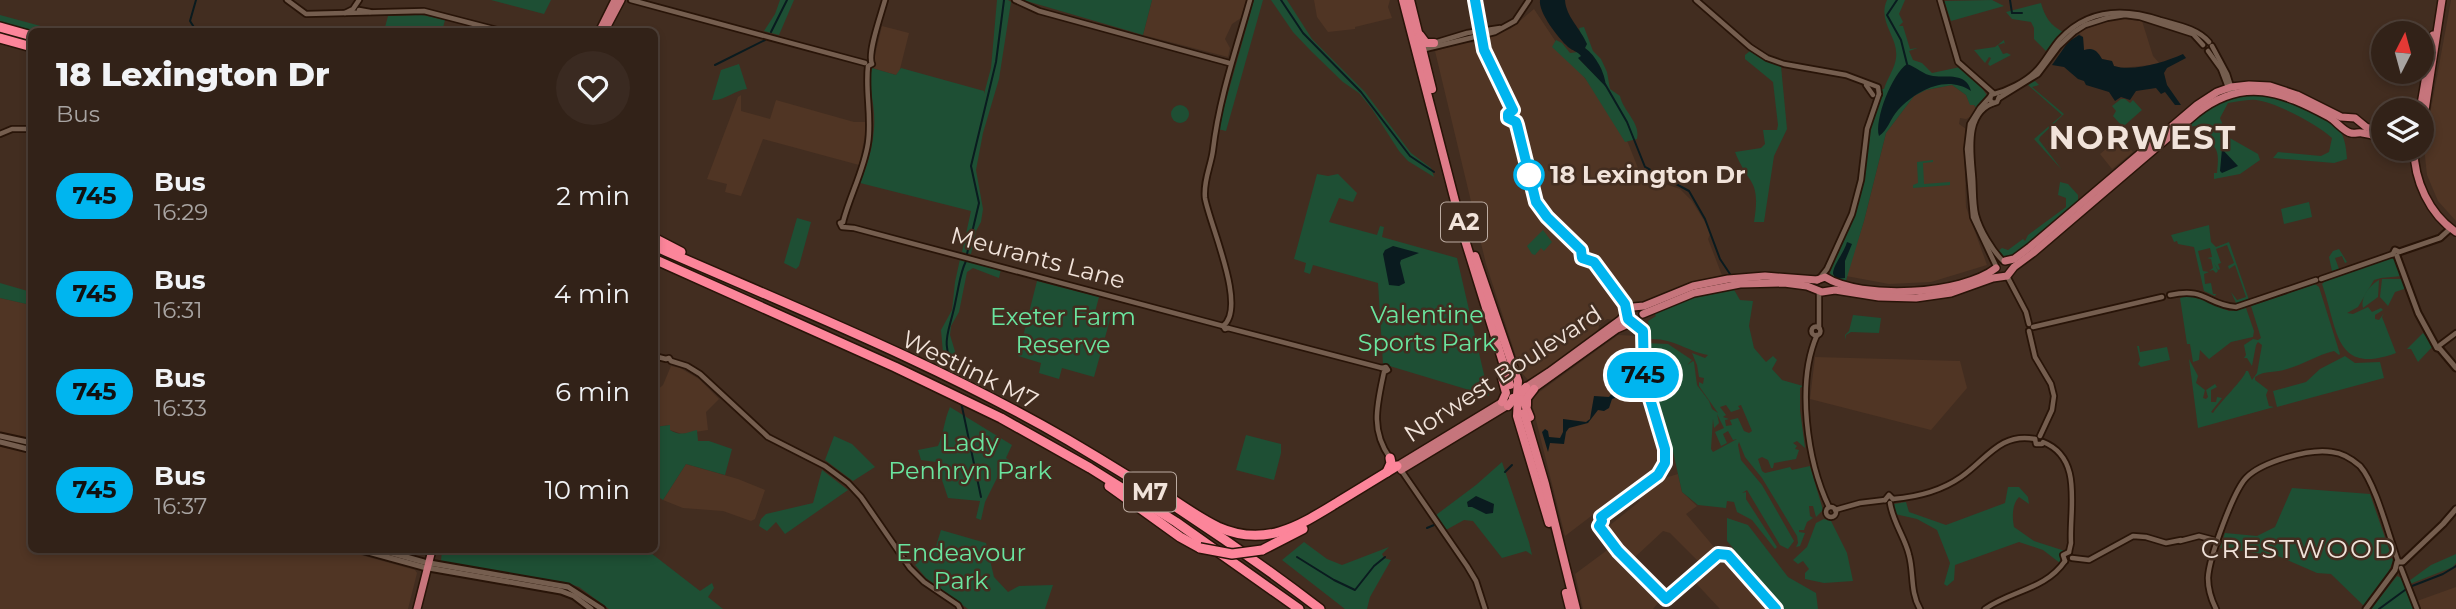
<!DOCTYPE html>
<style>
:root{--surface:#322218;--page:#3a2a21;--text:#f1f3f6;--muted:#a8a4a2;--line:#4d3f37}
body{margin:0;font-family:Montserrat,sans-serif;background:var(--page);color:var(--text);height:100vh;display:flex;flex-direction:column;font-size:26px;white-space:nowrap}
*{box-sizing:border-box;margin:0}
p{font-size:23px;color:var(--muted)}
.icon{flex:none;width:38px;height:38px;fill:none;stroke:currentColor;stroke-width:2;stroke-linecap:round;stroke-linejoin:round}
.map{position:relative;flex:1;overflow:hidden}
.side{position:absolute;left:28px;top:28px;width:630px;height:525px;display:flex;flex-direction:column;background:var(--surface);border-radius:10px;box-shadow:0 4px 10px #0003,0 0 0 2px var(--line)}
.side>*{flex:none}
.badge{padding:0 14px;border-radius:23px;font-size:24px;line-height:46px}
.needle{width:46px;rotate:6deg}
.buttons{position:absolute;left:2371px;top:21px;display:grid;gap:14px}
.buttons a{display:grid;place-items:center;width:63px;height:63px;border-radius:50%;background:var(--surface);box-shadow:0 4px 10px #0003,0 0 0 2px var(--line);font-size:35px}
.map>.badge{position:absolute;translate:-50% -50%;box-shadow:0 0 0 4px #fff}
.round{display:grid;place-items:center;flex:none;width:74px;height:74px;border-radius:37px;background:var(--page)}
.headline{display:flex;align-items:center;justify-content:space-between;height:119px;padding:0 28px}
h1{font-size:33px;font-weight:800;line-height:52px}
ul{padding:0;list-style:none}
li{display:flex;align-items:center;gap:21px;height:98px;padding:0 28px}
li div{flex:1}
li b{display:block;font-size:26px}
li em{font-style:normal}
li .badge{min-width:77px;font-weight:700;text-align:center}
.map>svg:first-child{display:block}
.built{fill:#503524}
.green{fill:#1e4f34;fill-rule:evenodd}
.water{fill:#0a1b1f}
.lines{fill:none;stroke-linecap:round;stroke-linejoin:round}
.stream{stroke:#0a1b1f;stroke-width:2}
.tertiary-casing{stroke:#281408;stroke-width:8}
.secondary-casing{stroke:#281408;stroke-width:9}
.primary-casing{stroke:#281408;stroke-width:10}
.trunk-casing{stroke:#281408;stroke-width:11}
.motorway-casing{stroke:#281408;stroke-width:12}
.tertiary{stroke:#755e4f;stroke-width:4.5}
.secondary{stroke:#755e4f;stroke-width:5}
.primary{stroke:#c6757c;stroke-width:7}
.trunk{stroke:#e17d8b;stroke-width:8}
.motorway{stroke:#fc859a;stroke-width:9}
.motorway-bridge-casing{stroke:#281408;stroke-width:12;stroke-linecap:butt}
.motorway-bridge{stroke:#fc859a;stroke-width:9}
.line-casing{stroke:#fff;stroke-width:16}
.line{stroke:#00b5ef;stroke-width:10}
.stop-dot{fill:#fff;stroke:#00b5ef;stroke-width:3.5}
.labels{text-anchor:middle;stroke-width:5;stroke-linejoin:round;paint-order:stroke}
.shield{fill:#422d20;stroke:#bcaca2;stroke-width:2}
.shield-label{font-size:23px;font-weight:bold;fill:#f1e3da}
.stop-label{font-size:24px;font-weight:bold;fill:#f1e3da;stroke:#422d20;text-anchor:start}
.street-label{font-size:24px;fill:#f1e3da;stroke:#422d20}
.park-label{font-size:24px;fill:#6ae59f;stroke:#422d20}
.neighbourhood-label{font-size:26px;letter-spacing:2px;fill:#f1e3da;stroke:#422d20}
.district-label{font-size:32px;font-weight:bold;letter-spacing:2px;fill:#f1e3da;stroke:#422d20}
</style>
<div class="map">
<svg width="2456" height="609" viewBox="0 0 2456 609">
<rect width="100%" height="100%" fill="#422d20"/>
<g class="built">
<path d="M1152,0H1246L1241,18L1232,24L1225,39L1230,48L1228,57L1143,35Z"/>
<path d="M1314,0H1390L1388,7L1392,18L1355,27V29L1328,32L1317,17Z"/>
<path d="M2451,0H2456V221L2438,201L2427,175L2424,147Z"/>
<path d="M1534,9L1558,45L1597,93L1628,143L1638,168L1645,171L1648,178L1680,189L1692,201L1711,232L1708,239L1723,278L1679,287L1641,304L1633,303L1615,320L1607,319L1599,325L1598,333L1559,362L1528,380L1521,372L1486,264L1435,51L1467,42L1475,43L1480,47L1487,45L1490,37L1510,29Z"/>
<path d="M2116,18L2142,21L2153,56L2160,64L2121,68L2114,66L2112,61L2102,59L2099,54L2084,50L2083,37L2078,32Z"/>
<path d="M882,26L909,33L899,73L896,75L872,68Z"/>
<path d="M1952,85L1966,95L1970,104L1974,105L1976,109L1970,117L1966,119L1960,118L1959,124L1966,129L1964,144L1966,207L1987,265L1931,282L1889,284L1846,276L1864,221L1886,133L1914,96L1926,90Z"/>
<path d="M741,95V111L770,119L776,100L854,122H865L866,130L859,165L763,139L741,196L725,192L727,184L707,179L738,97Z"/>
<path d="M2121,137L2133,152L2112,169L2100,154Z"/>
<path d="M0,298L31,305V439L0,432Z"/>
<path d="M1618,335L1639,336L1637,371L1661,455L1657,466L1565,536L1532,404L1534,396Z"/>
<path d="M1815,357L1960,361L1967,388L1931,430L1810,399Z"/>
<path d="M671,366L680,368L699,379L719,399L706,412L708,430L682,434L670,430V425L655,427V392L663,385Z"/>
<path d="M0,446L31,453L32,550H343L415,570L417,573L408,609H0Z"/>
<path d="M686,464L738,479L765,490L755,519L751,521L723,511L683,508L663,500Z"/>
<path d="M1678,474L1682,492L1697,506L1686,514L1714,547L1712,554L1701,564L1670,533L1663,531L1635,557L1614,539L1609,526L1640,501L1637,497L1661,479Z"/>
<path d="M1610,548L1658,598L1659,602L1653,609H1583L1575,574Z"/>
<path d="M1723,559L1771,609H1720L1693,580Z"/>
<path d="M2456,587V609H2421L2417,601Z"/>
</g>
<g class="green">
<path d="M491,0H551L544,14Z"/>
<path d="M780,0H794L779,35L764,31L775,14Z"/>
<path d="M997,0H1008L1011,2L999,79L983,133L976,170L983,209L981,222L976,231L971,254L962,252L971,211L860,183C869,162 876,136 874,113C873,97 868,83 872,68L896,75L901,68L984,91V94L991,68Z"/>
<path d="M1023,0H1152L1143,35Z"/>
<path d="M1254,0H1263L1226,131L1218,129Z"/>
<path d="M1271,0H1287L1312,39L1365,92L1411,153L1431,168L1434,177L1408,161L1399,151L1372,109L1359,93L1343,82L1311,51L1293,32Z"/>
<path d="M1887,0H1905L1899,14L1903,22L1899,26H1903L1910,49L1918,48L1909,51L1913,60L1922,63L1932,73L1960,67L1982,88L1988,97L1977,109L1974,105H1970L1966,95L1952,85L1926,90L1914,96L1886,133L1864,221L1845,284L1831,278L1830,272L1852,219L1863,181L1869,126L1881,89H1884C1887,79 1895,68 1896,58C1899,37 1877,22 1887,0Z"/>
<path d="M1992,0L2004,6L1951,21L1944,1Z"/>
<path d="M2041,3C2045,17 2050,25 2063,32L2046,51L2034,39V28L2031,22L2012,19L2006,12Z"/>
<path d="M0,15L59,31L32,32L0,23Z"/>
<path d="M422,15L445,20L442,31H384L388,16Z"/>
<path d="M1584,27L1593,51L1601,59L1607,72L1610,89L1620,96C1623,111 1641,123 1637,139L1625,142L1585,78L1552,47L1556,40L1562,43L1570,53L1578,52L1582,56L1579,59L1605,85L1601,68L1585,48L1579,28Z"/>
<path d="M2004,40L2005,45L2004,43L1998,45L2003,54L2007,53L2006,46L2007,53L2011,55L1990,66L1988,64L1991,58L1989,57L1985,63L1974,50L1995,47Z"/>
<path d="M1750,51L1765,61L1781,66L1787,129L1774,156L1764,222H1754C1761,178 1749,187 1735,152L1761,148L1765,144L1763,130H1777L1778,125L1773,82L1745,59V55Z"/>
<path d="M739,64L747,89C734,90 725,101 712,100L721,70Z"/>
<path d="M2035,81L2039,85L2032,87L2064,114L2040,137L2039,140L2062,170L2034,139L2062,115L2028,85Z"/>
<path d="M2252,93C2275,96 2316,110 2334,124C2345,133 2346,147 2347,159L2334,163L2273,158L2278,152L2321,156L2329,152L2332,138C2319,125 2275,102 2256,100C2247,99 2237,102 2228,103L2220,118L2228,137L2258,154L2260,160L2240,174L2214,179V173H2217C2218,160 2221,145 2205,142L2208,138L2198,127L2193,126L2185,134L2181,131L2199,113L2201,115L2219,102Z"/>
<path d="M2121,99H2125L2130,103L2133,100L2142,110L2125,125H2121L2113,116L2116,111L2112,106Z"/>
<circle cx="1180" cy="114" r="9"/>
<path d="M1933,160V162L1923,163L1924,184L1950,182V185L1913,188V185L1918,183L1917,162Z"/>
<path d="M1317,174L1328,176L1338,174L1357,193L1353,202L1339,198L1329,222L1377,235L1380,226L1384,227L1382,237L1457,258L1489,396L1383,364L1378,283L1313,265L1310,274L1304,272L1306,263L1294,259Z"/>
<path d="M2060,182L2068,184L2078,195V201L2011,257L2005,258L1998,251L2002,248L2008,250L2023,239L2025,241L2028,235L2066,207V198L2058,195Z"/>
<path d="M2309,202L2312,217L2284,224L2281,209Z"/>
<path d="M797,218L811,222L799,266L796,269L784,263Z"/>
<path d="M2209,225L2211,242L2216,247L2229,242L2249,300L2236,303L2231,292L2237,300L2246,297L2235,265L2229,269L2228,266L2234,263L2227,245L2216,249L2221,263L2218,264L2220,269L2218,270L2214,263L2218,271L2216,273L2213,270L2209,271L2213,268L2211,259L2207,258L2212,257L2210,248L2198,251L2203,271L2209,272L2204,274L2205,284L2211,283L2213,294H2216L2215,296L2204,291L2194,247L2178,244L2177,241L2174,242L2171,235Z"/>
<path d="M1543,230L1552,242L1544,251L1541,248L1535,255L1532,254L1527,246Z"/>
<path d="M2339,249L2347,262L2345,263L2342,256L2335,258L2339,269L2332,271L2329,257L2333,251Z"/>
<path d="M2393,257L2396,258L2402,276L2381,278L2374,280L2358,307L2347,313L2353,314L2368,307L2372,312L2381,308L2383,310L2375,315V319L2379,320L2384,313L2382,317L2396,353C2334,376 2338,329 2322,284L2327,279Z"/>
<path d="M960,259L1001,269L999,278L973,268L967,272L959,312L951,326L950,335L958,361L943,353L941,330L952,310L955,282Z"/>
<path d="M2382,279H2403L2405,286L2404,289L2395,292L2388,306L2380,297Z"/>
<path d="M2379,280L2378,297L2363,308C2360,297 2370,285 2379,280Z"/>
<path d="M1037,281L1099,297L1095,312L1111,316L1094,377L1062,368L1059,379L1039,373L1041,363L1018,356Z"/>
<path d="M0,283L31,292V305L0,298Z"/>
<path d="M2315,284L2319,287L2340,354L2339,355L2334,351C2317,355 2304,364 2287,369C2276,373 2265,370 2255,377V380L2268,390L2266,395L2269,406L2274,407L2198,428L2189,359L2198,376L2196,383L2205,390L2203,398L2206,399L2208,397L2206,390L2215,384L2217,387L2211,390V402H2216L2217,397L2222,398L2211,412L2213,413C2220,402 2244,379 2246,371H2248L2252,380L2257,373L2262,345L2258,342L2256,345L2252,366L2247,358H2244L2246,355L2244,345L2253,339L2258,340L2261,338L2251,306Z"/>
<path d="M1733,288L1740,300L1753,301L1749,326L1754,348L1766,362L1773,356L1777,360L1772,369L1782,380L1803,386L1800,388V410L1805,448L1797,441L1793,443L1797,446L1795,449L1799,450L1796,459L1774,463L1773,468H1771L1768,460L1762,457L1758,459L1762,471L1765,473L1790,467L1792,470L1810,466L1823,510L1816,517L1813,506H1809L1810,516L1813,518L1807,522L1804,530H1799V532L1805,533L1800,546L1796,547L1798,543L1797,536L1762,478L1745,457L1739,442L1738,445L1741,460L1762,485L1794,541L1788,549L1780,545L1747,490L1742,493L1746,492V499L1777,547L1775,549L1752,520L1737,512L1734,502L1727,501L1726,508L1698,505L1682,492L1670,438L1664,434C1660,399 1642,382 1645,343L1668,344L1692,360L1687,365L1693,361L1694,362L1697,385L1709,401L1712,409L1718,413L1699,386V382L1703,384L1704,378L1699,377L1697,365L1692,353L1705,358L1708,355C1687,351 1672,338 1651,339L1648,321L1656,316L1654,313L1699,295ZM1726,405L1731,412L1740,409L1738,406L1741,405L1752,431L1749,433L1744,431L1738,418L1730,420L1732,425L1726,426L1725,420L1729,419L1723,417L1726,415L1720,407ZM1717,414L1724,428L1715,432L1721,446L1727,443L1723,434L1728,431L1733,440L1737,439L1713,452L1711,449L1713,419L1714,428L1719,423Z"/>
<path d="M2186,296L2202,299L2229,311L2246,308L2254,331L2253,337L2231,342L2209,359L2200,350L2199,360L2193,362L2190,344H2187L2180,298Z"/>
<path d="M1853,315L1881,318L1879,333L1851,332L1846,335L1845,340V335L1849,331Z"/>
<path d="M2423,333L2434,345L2418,362L2411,349H2407Z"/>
<path d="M2137,346H2139L2140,352L2167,347L2170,360L2141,367L2138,364L2140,360Z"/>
<path d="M2345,356L2355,363L2380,362L2384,378L2277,407L2273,391L2306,382L2320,369Z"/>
<path d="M950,407L1012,445L1006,458L1021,468L1020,473L1017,474L1004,464L985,502L981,520L976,518L980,501L948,498L936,462L921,460L918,450L938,446C944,433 944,420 950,407Z"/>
<path d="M670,425V430C681,437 688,432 697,430L698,441H709L732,449L725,475L686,464L663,500L655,495V427Z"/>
<path d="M1246,435L1281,444V453L1274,480L1236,470Z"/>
<path d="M834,436L852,444L875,467L853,481L825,460Z"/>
<path d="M1502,462L1529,542L1532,555L1526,551L1502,558L1473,521L1464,520L1446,530L1436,515L1476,485Z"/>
<path d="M822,470L848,490L785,534L776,522L767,531L759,526L761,519L766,514L813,503Z"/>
<path d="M2008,487H2019L2028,497L2029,504L2019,497C2012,504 2012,517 2014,527L2034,541L2065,551L2061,555L2060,563L2043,550L2019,542L1955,565L1954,580L1947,586L1944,584L1950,563L1937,530L1917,519L1895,514L1894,504L1906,502L1909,512L1946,525L2005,503Z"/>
<path d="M2292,488L2370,494L2393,561L2388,573L2364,606L2331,574L2317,573L2278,556L2220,548L2225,533L2257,536L2275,527Z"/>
<path d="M1727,518L1748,525L1788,577L1816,593L1818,609H1781L1776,599L1734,556V549L1727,541Z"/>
<path d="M1824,519L1831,521L1847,553L1853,581L1824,583L1805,579V573L1809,569L1803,561L1798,564L1793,560L1807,547L1816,523Z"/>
<path d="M941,530L986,543L994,577L1008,592L1019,586L1053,585L1045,609H968L926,578L915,565L936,546Z"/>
<path d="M1304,542L1327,559L1342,565L1389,547L1382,554L1384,558L1391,560L1370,597L1367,609H1345L1282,560Z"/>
<path d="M442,550H647L700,591L712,583L714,588L708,597L723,609H609L579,587L564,582L444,563L441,561Z"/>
<path d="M2456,554V563L2453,567L2410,584L2409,581L2431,565Z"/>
<path d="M2397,576L2401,578L2414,609H2371Z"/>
</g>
<g class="water">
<path d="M1540,0H1565C1566,17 1581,29 1587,44L1585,48C1596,56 1605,72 1606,87L1578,58L1581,56C1577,51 1573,51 1568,47C1558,38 1538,12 1540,0Z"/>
<path d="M2079,35L2083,37L2084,50C2093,47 2097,50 2102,59L2112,61L2114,66C2134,72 2165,62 2183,54L2186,58L2167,68L2164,73L2167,85L2181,105H2175L2165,92L2161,94L2156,88L2136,91L2130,100L2121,97L2115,101L2109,92L2086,85L2084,81L2078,79L2064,67L2052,65L2068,42Z"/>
<path d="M1907,64C1916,67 1924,75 1933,76C1948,78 1966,72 1971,91C1946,74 1916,91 1898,110C1890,119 1888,130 1879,136C1874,120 1892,74 1907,64Z"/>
<path d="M2222,149L2238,166L2222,173L2220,171Z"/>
<path d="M1847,242L1852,244L1845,261V278L1836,279L1833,274C1833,265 1844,253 1847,242Z"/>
<path d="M1393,246L1419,253L1401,260L1400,263L1405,283L1399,286L1389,285L1383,254L1385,250Z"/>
<path d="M1617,387L1615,398L1612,399L1609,408L1604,411L1598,410L1588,423L1569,428L1566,432L1564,444L1550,443L1548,452L1542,432L1545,429L1548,431L1549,437L1560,438L1563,432V419L1586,422L1590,419L1594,396L1609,397Z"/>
<path d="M1476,496L1494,504L1493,513L1486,514L1472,507H1468L1467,502Z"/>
</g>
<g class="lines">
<g class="stream">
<path d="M196,0L190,21L197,32"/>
<path d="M1281,0L1303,33L1361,92L1410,156L1434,172"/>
<path d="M1897,0L1887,15L1901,40L1907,64"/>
<path d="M2010,0L2012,13H2022"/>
<path d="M771,32L787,0"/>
<path d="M715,65L765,40"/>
<path d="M1605,84L1627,122L1645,167L1689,191L1705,219L1720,259L1730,274"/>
<path d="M967,254L979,203L971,166L996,62L1004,0"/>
<path d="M956,376C939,337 949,337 956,299C959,286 960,273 966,261"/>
<path d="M961,402L981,497"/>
<path d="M1505,472L1512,465"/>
<path d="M1427,528L1434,525"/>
<path d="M1297,557L1334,580L1355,590L1374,566L1385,557"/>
<path d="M2412,586L2443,574L2456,566"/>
<path d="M2379,609L2405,590"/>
</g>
<g class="tertiary-casing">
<g id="tertiary">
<path d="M287,0L306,14L424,11L505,32"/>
<path d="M631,0L865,63"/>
<path d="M1015,0L1039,11L1229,63"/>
<path d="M1696,0L1750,47L1767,58L1784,64L1846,75L1878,87L1879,94"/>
<path d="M1940,0L1958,62L1993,93"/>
<path d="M359,10L370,12"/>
<path d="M345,13L353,9L359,0"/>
<path d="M1434,43L1467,33L1500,28"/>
<path d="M2212,46L2227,74L2233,93"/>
<path d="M1421,50L1495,32L1515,21L1529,0"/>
<path d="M2208,51L2221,69L2229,90"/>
<path d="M1866,85L1873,95"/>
<path d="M1990,97L1980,108L1970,124L1967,149L1973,217L1996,266"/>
<path d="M1999,97L1997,102C1964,110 1971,152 1973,177C1974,189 1973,203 1976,215C1980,230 1992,250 2003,261"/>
<path d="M1999,98L2038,74L2059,46L2074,32L2085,25L2107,18L2125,15L2140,17L2193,34L2203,45"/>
<path d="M1993,103L1990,100L1991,95C2007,91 2026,82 2038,69C2046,60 2052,48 2060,39C2088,9 2124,8 2160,20C2177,25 2197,28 2209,42"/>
<path d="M0,134L12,129H32"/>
<path d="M843,222L840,223L842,227L854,228L1223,326"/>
<path d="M843,222C850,195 864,170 868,143C872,117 865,92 868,66L872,64C867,53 881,15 885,0"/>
<path d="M2007,276L2026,312L2029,324"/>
<path d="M1820,278L1827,269L1852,214L1861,180L1867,129L1879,94"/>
<path d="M2321,279L2393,254"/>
<path d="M2170,295C2207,287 2206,305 2236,307L2316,280"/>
<circle cx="1816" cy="331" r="4.5"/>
<path d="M2033,327L2162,297"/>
<path d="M1228,328L1225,329L1223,326C1248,308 1209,223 1205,198C1203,181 1211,166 1213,150C1219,98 1236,50 1250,0"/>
<path d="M1228,328L1382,368"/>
<path d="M1819,328V291"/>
<path d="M2029,331L2035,357L2051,384L2054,396L2052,410L2040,436"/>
<path d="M1817,335C1796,383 1807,461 1829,507"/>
<path d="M2440,345L2456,333"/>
<path d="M654,356L666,359L669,358L671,361L687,366L700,374L768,437L825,466L848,483L861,497L910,568L924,582L958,605L960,609"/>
<path d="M1382,368L1386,367L1388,370L1384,372C1377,405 1370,430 1390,458"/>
<path d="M2035,439L2036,444H2042"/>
<path d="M2043,442C2084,458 2069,509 2071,543L2069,552"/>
<path d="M1401,470L1467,566L1476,581L1485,609"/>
<path d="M1893,499C1917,497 1941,491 1961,477C1986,460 2000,432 2035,439"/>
<path d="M1885,500L1889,495L1893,499"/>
<path d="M1890,503C1893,523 1905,537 1909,555C1914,573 1910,592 1920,609"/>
<circle cx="1831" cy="512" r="5"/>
<path d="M1835,510L1860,503L1885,500"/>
<path d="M2180,541L2199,536L2218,541"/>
<path d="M2072,558L2089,560L2133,536L2146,537L2166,543L2181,540"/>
<path d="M2065,561L2063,555L2069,552"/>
<path d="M2401,568L2417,609"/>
<path d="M1985,609C2012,590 2045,590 2065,561"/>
<path d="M2216,609C2211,599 2208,589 2208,578C2209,558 2233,492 2246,478C2261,462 2310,448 2332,452C2342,453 2352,459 2360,466C2376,484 2389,537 2398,561"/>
</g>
</g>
<g class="secondary-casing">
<g id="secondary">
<path d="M2393,254L2395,250L2399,252L2440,238L2451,228"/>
<path d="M2397,256L2418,313L2437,348L2440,349L2456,368"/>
<path d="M0,436L32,443"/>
<path d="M0,442L32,450"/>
<path d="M361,550L423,567L561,591L574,596L591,609"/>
<path d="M381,550L424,562L568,587L602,609"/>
<path d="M2366,609L2395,570L2397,562H2403L2443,524L2456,509"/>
</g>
</g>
<g class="primary-casing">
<g id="primary">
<path d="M599,32L615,0"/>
<path d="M604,32L621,0"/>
<path d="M2420,110L2433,35"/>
<path d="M2422,130L2442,0"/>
<path d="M2414,149C2414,180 2429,214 2456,232"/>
<path d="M2005,261L2014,259L2030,247L2197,105L2217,92L2231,87L2249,85L2270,86L2297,95L2341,117L2355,118L2366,127L2384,132"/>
<path d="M1817,280L1825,277C1861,300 1962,295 1996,268"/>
<path d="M1643,314L1694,293L1740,284L1784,283L1807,286L1822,292L1835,290L1879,297L1916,298L1951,293L1993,278L2007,276L2014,267L2033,253L2197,113C2244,76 2282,92 2329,117C2336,121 2344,132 2351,133C2355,134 2359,132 2362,133C2369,134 2376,136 2384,138"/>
<path d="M1523,389L1549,372L1620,320L1633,307L1644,306L1693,286L1728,279L1765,276L1817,280"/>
<path d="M1529,392L1617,329L1633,322"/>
<path d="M1397,466L1504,401"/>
<path d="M1401,470L1510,404"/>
<path d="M417,609L432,550"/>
</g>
</g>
<g class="trunk-casing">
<g id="trunk">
<path d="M1403,0L1465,240L1510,385"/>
<path d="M1410,0L1432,89"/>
<path d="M1420,35L1426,43H1434"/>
<path d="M1475,256L1518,381L1517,395L1508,406"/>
<path d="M1526,387L1518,398L1517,416L1549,523"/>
<path d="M1513,398L1523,400L1530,417"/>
<path d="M1502,402L1506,393L1502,378"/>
<path d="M1527,405V398L1534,389"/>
<path d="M1524,413L1545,484L1576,609"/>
<path d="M1566,593L1570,609"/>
</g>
</g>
<g class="motorway-casing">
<g id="motorway">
<path d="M0,27L32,36"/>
<path d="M0,38L32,47"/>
<path d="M654,238L681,252"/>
<path d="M654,246C793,307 937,364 1068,440C1155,491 1240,548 1320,609"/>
<path d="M654,259L895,367L1001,418L1090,468L1176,522L1299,609"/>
<path d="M1387,472L1391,463L1390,458"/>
<path d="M1140,479C1167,494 1191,514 1218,527C1265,548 1299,526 1338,502C1358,490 1377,478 1397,466"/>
<path d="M1109,486L1180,537L1200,548"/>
<path d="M1262,550L1303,529"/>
</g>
</g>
<use href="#tertiary" class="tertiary"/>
<use href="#secondary" class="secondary"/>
<use href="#primary" class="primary"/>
<use href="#trunk" class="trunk"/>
<use href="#motorway" class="motorway"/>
<g class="motorway-bridge-casing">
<path id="motorway-bridge" d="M1200,548L1232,554L1262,550"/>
</g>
<use href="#motorway-bridge" class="motorway-bridge"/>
</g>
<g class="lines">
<g class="line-casing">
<path id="line" d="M1475,0L1484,50L1511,106L1513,110L1508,114V118L1516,122L1517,125L1536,202L1547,217L1581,250L1582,258L1594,262L1625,304L1628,319L1643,331L1644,379L1665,449V463L1658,475L1601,517L1602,521L1599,526L1618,551L1666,599L1718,554L1728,555L1776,609"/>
</g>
<use href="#line" class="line"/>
</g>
<circle class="stop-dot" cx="1529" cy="175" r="14"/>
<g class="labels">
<g class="shield">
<rect x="1441" y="202.5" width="46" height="39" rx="5"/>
<rect x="1124" y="472.5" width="52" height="39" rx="5"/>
</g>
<g class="shield-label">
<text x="1464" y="230">A2</text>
<text x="1150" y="500">M7</text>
</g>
<g class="stop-label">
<text x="1550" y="183">18 Lexington Dr</text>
</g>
<g class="street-label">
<text transform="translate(1038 258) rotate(15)" y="8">Meurants Lane</text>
<text transform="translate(970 370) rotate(26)" y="8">Westlink M7</text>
<text transform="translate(1503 374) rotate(-33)" y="8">Norwest Boulevard</text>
</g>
<g class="park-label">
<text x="1427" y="323">Valentine<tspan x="1427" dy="28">Sports Park</tspan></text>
<text x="1063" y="325">Exeter Farm<tspan x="1063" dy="28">Reserve</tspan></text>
<text x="970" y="451">Lady<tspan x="970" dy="28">Penhryn Park</tspan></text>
<text x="961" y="561">Endeavour<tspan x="961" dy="28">Park</tspan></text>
</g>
<g class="neighbourhood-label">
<text x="2299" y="558">CRESTWOOD</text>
</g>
<g class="district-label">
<text x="2143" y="149">NORWEST</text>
</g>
</g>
</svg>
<div class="buttons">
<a><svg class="needle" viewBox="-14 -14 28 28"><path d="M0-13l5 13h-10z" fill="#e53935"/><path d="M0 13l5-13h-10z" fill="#a8a4a2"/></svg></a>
<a><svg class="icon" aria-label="layers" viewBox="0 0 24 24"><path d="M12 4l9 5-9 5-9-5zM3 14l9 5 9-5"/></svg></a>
</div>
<b class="badge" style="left:1643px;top:375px;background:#00b5ef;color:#111">745</b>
<section class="side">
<div class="headline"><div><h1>18 Lexington Dr</h1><p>Bus</p></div><a class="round"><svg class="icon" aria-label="heart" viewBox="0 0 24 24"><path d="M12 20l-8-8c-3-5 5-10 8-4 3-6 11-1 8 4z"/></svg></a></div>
<ul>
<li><span class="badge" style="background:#00b5ef;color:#111">745</span><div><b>Bus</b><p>16:29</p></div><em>2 min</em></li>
<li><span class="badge" style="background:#00b5ef;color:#111">745</span><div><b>Bus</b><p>16:31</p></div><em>4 min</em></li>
<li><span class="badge" style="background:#00b5ef;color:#111">745</span><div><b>Bus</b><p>16:33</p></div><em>6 min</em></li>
<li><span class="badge" style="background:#00b5ef;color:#111">745</span><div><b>Bus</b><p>16:37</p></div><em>10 min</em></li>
</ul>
</section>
</div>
